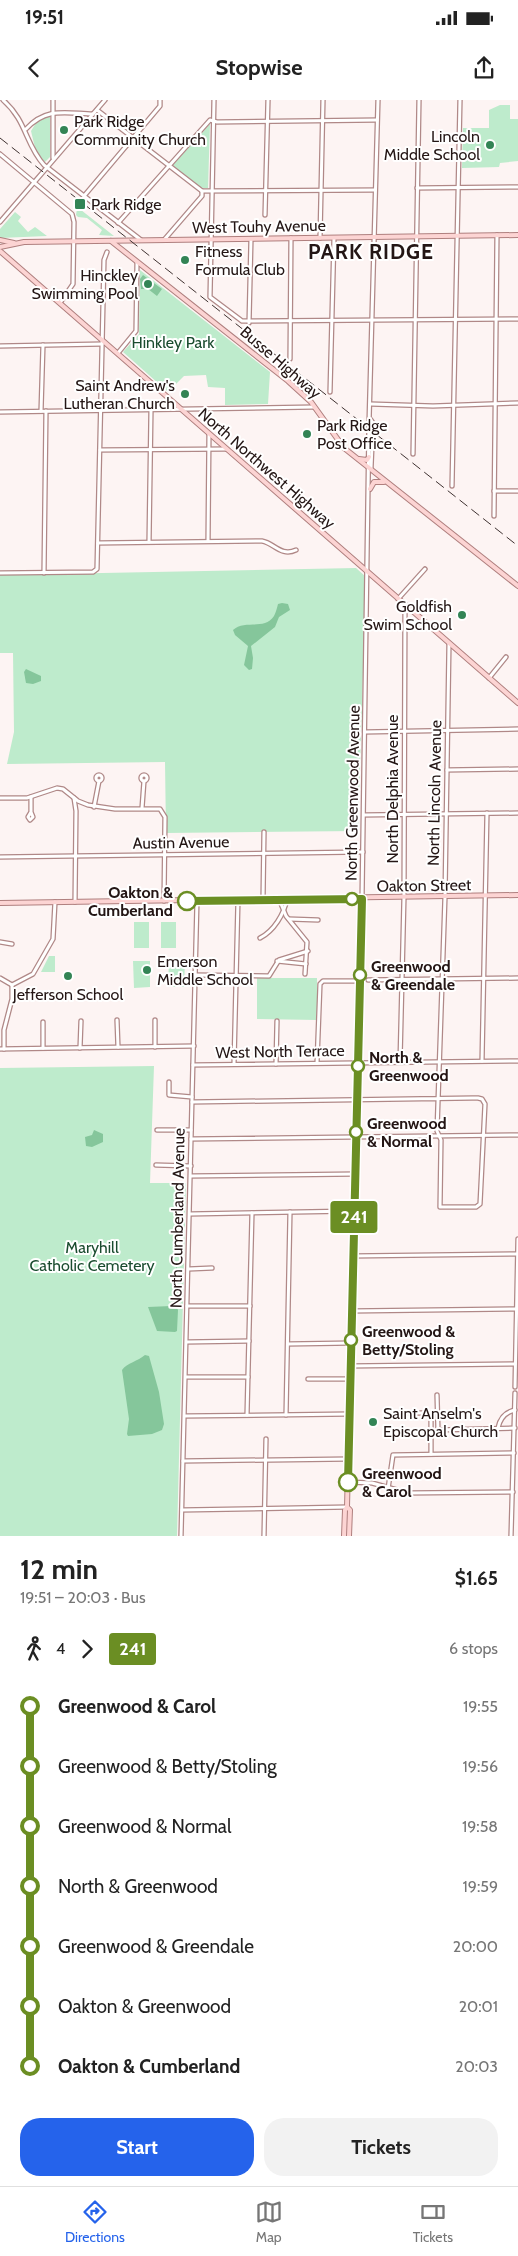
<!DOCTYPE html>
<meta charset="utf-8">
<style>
:root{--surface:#fff;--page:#f2f2f2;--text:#222;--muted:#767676;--line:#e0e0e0;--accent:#2563eb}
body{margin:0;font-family:Cabin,sans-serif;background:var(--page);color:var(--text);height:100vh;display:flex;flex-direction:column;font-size:19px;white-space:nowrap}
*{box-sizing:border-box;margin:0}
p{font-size:16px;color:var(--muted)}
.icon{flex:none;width:28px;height:28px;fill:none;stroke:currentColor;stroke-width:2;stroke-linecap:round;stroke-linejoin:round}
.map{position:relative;height:1436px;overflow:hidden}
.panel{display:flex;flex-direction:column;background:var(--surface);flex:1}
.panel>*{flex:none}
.badge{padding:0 10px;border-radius:4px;font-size:18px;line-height:32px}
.map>.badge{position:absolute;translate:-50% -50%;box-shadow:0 0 0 2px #fff}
.legs{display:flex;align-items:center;gap:8px;height:55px;padding:0 20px;font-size:16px}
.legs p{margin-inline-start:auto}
.overview{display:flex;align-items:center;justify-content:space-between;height:85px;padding:0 20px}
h1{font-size:28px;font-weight:700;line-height:38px}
.button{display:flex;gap:10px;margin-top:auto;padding:10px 20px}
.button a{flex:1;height:58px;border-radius:20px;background:var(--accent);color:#fff;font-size:20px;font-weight:700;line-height:58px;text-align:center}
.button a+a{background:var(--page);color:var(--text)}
ul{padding:0 20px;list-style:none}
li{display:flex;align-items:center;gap:18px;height:60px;font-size:19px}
li i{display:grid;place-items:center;width:8px;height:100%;margin:0 6px;background:currentColor}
li i::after{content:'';width:12px;height:12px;margin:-6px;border:4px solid;border-radius:50%;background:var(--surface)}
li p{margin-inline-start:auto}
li:first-child i{background:linear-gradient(#0000 50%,currentColor 0)}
li:last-child i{background:linear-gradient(currentColor 50%,#0000 0)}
.status{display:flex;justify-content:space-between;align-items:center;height:35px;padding:0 25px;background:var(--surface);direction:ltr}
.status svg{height:14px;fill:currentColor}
header{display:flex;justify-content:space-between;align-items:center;height:65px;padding:0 20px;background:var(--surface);font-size:22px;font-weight:700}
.tab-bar{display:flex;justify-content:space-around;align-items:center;height:70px;border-top:1px solid var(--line);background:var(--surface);font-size:14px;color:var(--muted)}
.tab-bar a{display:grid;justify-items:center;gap:2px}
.tab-bar .current{color:var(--accent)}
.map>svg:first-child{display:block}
.green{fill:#beebcc}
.water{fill:#85c69b}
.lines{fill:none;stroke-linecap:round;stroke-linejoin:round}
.minor-casing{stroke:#b08887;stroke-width:5.5}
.major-casing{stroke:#af7f7e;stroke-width:6}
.minor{stroke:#fff;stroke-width:3}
.major{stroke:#fcd4d3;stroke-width:4}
.rail{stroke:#3f3231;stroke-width:1;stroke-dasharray:10 5;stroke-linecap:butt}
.line-1-casing{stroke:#fff;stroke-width:11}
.line-1{stroke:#6b8e23;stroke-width:8}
.poi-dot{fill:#338455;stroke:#fff;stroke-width:2}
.stop-1-dot{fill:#fff;stroke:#6b8e23;stroke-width:2.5}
.labels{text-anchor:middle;stroke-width:4;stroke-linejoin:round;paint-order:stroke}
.poi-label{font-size:16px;fill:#241615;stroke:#fff;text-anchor:start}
.street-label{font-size:16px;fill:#241615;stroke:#fff}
.park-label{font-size:16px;fill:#1a4c2f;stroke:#fff}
.stop-label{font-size:16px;font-weight:bold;fill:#241615;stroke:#fff;text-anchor:start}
.district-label{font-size:21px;font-weight:bold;letter-spacing:1px;fill:#241615;stroke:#fff}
</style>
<div class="status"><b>19:51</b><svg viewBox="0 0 49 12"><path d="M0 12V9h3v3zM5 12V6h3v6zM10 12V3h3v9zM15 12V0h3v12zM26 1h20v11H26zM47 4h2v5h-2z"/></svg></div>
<header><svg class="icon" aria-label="back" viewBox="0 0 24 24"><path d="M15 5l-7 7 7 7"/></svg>Stopwise<svg class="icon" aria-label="share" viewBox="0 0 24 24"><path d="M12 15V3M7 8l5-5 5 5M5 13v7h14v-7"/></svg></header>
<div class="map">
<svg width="518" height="1436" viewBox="0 0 518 1436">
<rect width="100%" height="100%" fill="#fdf4f3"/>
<g class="green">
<path d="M500,5H510V19H518V61L500,63L499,67L462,68L463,28H489V10Z"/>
<path d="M50,15V57L45,62L36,52L31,31L39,18Z"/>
<path d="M210,24L208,88C194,89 182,75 171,67Z"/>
<path d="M77,109L81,110L114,136L99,135L102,130L87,118L78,117L76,115Z"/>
<path d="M15,112L21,117L18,121L28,132L35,127L47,136L0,138V129Z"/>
<path d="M140,170L270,272L268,304L225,305V288L208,287L206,275L184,276L168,292L123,252L139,234Z"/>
<path d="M356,468L366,477L358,731L166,733L165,662L7,664L14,632L13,553H0V475Z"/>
<rect x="134" y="822" width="15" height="26"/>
<rect x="161" y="822" width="15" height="26"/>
<path d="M49,856H55V872H41Z"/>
<path d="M133,861H150V887L134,888Z"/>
<path d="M169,861H185L184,887H168Z"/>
<path d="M257,878H317V920L257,919Z"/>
<path d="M154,966L150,1083H186L177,1436H0V968Z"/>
</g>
<g class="water">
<path d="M143,175L162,189L157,196L148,189H141L140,179Z"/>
<path d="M282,503L288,504L290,510L279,517L275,527L251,546L253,558L252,569L249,570L244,565L248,546L235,535L233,530C244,519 264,531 274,516C276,512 277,508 278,504Z"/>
<path d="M26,569L41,576V581L33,584L26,583L24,572Z"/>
<path d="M94,1030L103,1034V1042L92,1047L86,1046L85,1037L92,1035Z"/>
<path d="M177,1160L175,1204L178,1210L177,1231L175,1232L157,1231L148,1207L171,1206Z"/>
<path d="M145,1255L149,1256L159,1292L164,1324L162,1330L152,1334L128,1336L127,1334L129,1319L122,1270C127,1263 138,1261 145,1255Z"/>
</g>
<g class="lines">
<g class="minor-casing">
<g id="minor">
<path d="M3,0C27,21 25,44 44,65L141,140"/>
<path d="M214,0L210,197L242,221L518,219"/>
<path d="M97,10L202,91L375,90"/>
<path d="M26,29C46,7 65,13 93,14"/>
<path d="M0,54L72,114L74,122L73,184L60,203"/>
<path d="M53,58V0"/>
<path d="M417,88L518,87"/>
<path d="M84,96L160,6V0"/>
<path d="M265,115L268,0"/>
<path d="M0,122L105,0"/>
<path d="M118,123L210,20L217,22L377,20"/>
<path d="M320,138L323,0"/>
<path d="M164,140L202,96V91"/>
<path d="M249,223L251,139"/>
<path d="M0,246L102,244"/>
<path d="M118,253L136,231L137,163"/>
<path d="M290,259L291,138"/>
<path d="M330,292L334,138"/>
<path d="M371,304L433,306L518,303"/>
<path d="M41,311L43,245"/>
<path d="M0,312L314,307"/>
<path d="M100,350L226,349"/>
<path d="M413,354L419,0"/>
<path d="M371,368L373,323L371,320"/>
<path d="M452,386L460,0"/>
<path d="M494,391H518"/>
<path d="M494,416L497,135"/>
<path d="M208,441L209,334"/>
<path d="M149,442L151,310"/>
<path d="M98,443L262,441C274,443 281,457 296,450"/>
<path d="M0,473L93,472L97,469L104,160L107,152"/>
<path d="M44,473L46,311"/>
<path d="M398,499L425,469"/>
<path d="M489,578L506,557"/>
<path d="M365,632L518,629"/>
<path d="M447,670L518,669"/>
<circle cx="144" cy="678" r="3"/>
<circle cx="99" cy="678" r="3"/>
<path d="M0,698H27L57,688L63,689L78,701L88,705L115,709H160L165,717L164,801"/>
<path d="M74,698L76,711L75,802"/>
<path d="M94,707L99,681"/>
<path d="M142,708L144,681"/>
<path d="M31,712L28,717L30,720L33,717L31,712V697"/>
<path d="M364,715L518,713"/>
<path d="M0,757L363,752"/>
<path d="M263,799L264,732"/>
<path d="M279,799L286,816L307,842L305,874"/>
<path d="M362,799L369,323L378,0"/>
<path d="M289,819L318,820"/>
<path d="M260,838C274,831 284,814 287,799"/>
<path d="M0,842L12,844"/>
<path d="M277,861L306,864"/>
<path d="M196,875L269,876L279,860L308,851"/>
<path d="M0,878L12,885L33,874L53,839L55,802"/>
<path d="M368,880L518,878"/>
<path d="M117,920L118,947"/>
<path d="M43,922V948"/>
<path d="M155,947V920"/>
<path d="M80,948L81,921"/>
<path d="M0,949L194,946"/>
<path d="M4,949V930L12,899V885"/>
<path d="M482,961L487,713"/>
<path d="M400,962L404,797L405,505"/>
<path d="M317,963L320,884L323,881H360"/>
<path d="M234,964L238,800"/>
<path d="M276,964L277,921"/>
<path d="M193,965L518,961"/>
<path d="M169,982V995L192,997"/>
<path d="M192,1002C288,1001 383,1000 478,998L482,999L485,1004L480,1104L476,1107H440L441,1040L437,1031L445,797L449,544"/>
<path d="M157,1030H191"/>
<path d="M191,1039L518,1035"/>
<path d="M156,1065L191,1066"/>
<path d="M191,1076L355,1074"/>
<path d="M190,1114L354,1111"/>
<path d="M353,1156L517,1154"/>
<path d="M189,1169L212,1168"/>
<path d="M187,1206H250"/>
<path d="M352,1211L516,1209"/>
<path d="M187,1242L249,1241"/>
<path d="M288,1244L351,1243"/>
<path d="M350,1266L515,1264"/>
<path d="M186,1277H248"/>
<path d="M308,1279H350"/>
<path d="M515,1287L518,1139"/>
<path d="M437,1295L438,1330L515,1328"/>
<path d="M392,1313H431V1354"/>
<path d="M247,1315L252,1113"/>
<path d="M286,1315L290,1112"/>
<path d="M185,1316L349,1314"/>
<path d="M498,1328C500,1318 505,1312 515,1310"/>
<path d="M183,1361L348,1359"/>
<path d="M348,1382L372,1383L408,1393L513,1392"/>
<path d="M388,1389L393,1355L514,1353"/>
<path d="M182,1410L347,1407"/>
<path d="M181,1436L197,801"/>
<path d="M264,1436L266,1339"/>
<path d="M511,1436L515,1293"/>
</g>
</g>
<g class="major-casing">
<g id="major">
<path d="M0,140L14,143"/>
<path d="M111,141L288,281L311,302L344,348L518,486"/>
<path d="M0,147L24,142L518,135"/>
<path d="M0,151L518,603"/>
<path d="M359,359L367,360L369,357"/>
<path d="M370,389L374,382H384"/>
<path d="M0,803L518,795"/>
<path d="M344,1436L345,1410L347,1407"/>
<path d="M349,1436L350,1410L347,1407L362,799"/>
</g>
</g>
<use href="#minor" class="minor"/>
<use href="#major" class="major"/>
<path class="rail" d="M0,38L518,446"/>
</g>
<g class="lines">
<g class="line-1-casing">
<path id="line-1" d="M187,801L362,799L348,1382"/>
</g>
<use href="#line-1" class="line-1"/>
</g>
<g class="poi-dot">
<circle cx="64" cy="30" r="5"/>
<circle cx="490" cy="45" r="5"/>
<rect x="74" y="98" width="12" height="12" rx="2.5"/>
<circle cx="185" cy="160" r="5"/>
<circle cx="148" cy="184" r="5"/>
<circle cx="185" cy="294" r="5"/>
<circle cx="307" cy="334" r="5"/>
<circle cx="462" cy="515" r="5"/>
<circle cx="147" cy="870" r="5"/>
<circle cx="68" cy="876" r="5"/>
<circle cx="373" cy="1322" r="5"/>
</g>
<g class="stop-1-dot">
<circle cx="352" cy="799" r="6"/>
<circle cx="187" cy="801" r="9"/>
<circle cx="360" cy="875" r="6"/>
<circle cx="358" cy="966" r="6"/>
<circle cx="356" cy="1032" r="6"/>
<circle cx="351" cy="1240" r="6"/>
<circle cx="348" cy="1382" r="9"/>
</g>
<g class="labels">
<g class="poi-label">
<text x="74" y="27">Park Ridge<tspan x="74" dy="18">Community Church</tspan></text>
<text x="480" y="42" text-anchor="end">Lincoln<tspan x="480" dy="18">Middle School</tspan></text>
<text x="91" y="110">Park Ridge</text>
<text x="195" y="157">Fitness<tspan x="195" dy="18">Formula Club</tspan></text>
<text x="138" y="181" text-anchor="end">Hinckley<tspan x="138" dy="18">Swimming Pool</tspan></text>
<text x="175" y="291" text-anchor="end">Saint Andrew's<tspan x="175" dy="18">Lutheran Church</tspan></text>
<text x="317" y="331">Park Ridge<tspan x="317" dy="18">Post Office</tspan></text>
<text x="452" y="512" text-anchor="end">Goldfish<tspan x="452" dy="18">Swim School</tspan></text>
<text x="157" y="867">Emerson<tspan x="157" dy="18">Middle School</tspan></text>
<text x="68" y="900" text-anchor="middle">Jefferson School</text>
<text x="383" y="1319">Saint Anselm's<tspan x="383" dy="18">Episcopal Church</tspan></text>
</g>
<g class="street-label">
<text transform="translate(259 126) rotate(-1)" y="6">West Touhy Avenue</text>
<text transform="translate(281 262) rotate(41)" y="6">Busse Highway</text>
<text transform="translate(267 368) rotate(41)" y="6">North Northwest Highway</text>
<text transform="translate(392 689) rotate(-90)" y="6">North Delphia Avenue</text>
<text transform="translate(352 693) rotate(-89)" y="6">North Greenwood Avenue</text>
<text transform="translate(434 693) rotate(-89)" y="6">North Lincoln Avenue</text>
<text transform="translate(181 742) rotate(-1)" y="6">Austin Avenue</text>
<text transform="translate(424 785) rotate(-1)" y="6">Oakton Street</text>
<text transform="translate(280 951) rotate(-1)" y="6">West North Terrace</text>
<text transform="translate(177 1118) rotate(-89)" y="6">North Cumberland Avenue</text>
</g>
<g class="park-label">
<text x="173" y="248">Hinkley Park</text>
<text x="92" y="1153">Maryhill<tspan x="92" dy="18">Catholic Cemetery</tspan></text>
</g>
<g class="stop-label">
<text x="173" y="798" text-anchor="end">Oakton &amp;<tspan x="173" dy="18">Cumberland</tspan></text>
<text x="371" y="872">Greenwood<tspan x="371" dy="18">&amp; Greendale</tspan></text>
<text x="369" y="963">North &amp;<tspan x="369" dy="18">Greenwood</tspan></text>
<text x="367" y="1029">Greenwood<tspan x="367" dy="18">&amp; Normal</tspan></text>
<text x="362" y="1237">Greenwood &amp;<tspan x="362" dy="18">Betty/Stoling</tspan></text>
<text x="362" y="1379">Greenwood<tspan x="362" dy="18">&amp; Carol</tspan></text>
</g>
<g class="district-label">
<text x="371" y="159">PARK RIDGE</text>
</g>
</g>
</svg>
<b class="badge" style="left:354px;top:1117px;background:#6b8e23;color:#fff">241</b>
</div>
<section class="panel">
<div class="overview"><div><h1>12 min</h1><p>19:51 – 20:03 · Bus</p></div><b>$1.65</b></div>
<div class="legs"><svg class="icon" aria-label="walk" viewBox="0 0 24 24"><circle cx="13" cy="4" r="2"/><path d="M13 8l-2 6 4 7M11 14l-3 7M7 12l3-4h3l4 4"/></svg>4<svg class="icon" aria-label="forward" viewBox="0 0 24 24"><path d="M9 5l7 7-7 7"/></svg><b class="badge" style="background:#6b8e23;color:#fff">241</b><p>6 stops</p></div>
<ul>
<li><i style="color:#6b8e23"></i><b>Greenwood &amp; Carol</b><p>19:55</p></li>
<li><i style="color:#6b8e23"></i><span>Greenwood &amp; Betty/Stoling</span><p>19:56</p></li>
<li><i style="color:#6b8e23"></i><span>Greenwood &amp; Normal</span><p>19:58</p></li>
<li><i style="color:#6b8e23"></i><span>North &amp; Greenwood</span><p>19:59</p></li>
<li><i style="color:#6b8e23"></i><span>Greenwood &amp; Greendale</span><p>20:00</p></li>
<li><i style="color:#6b8e23"></i><span>Oakton &amp; Greenwood</span><p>20:01</p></li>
<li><i style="color:#6b8e23"></i><b>Oakton &amp; Cumberland</b><p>20:03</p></li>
</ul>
<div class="button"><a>Start</a><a>Tickets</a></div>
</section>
<nav class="tab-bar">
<a class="current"><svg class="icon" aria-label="directions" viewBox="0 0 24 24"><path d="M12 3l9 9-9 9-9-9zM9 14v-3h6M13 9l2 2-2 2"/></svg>Directions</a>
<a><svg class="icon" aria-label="map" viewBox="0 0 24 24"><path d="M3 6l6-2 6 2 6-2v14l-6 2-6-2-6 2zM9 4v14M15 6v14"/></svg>Map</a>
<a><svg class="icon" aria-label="tickets" viewBox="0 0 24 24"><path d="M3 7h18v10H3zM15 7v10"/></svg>Tickets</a>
</nav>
